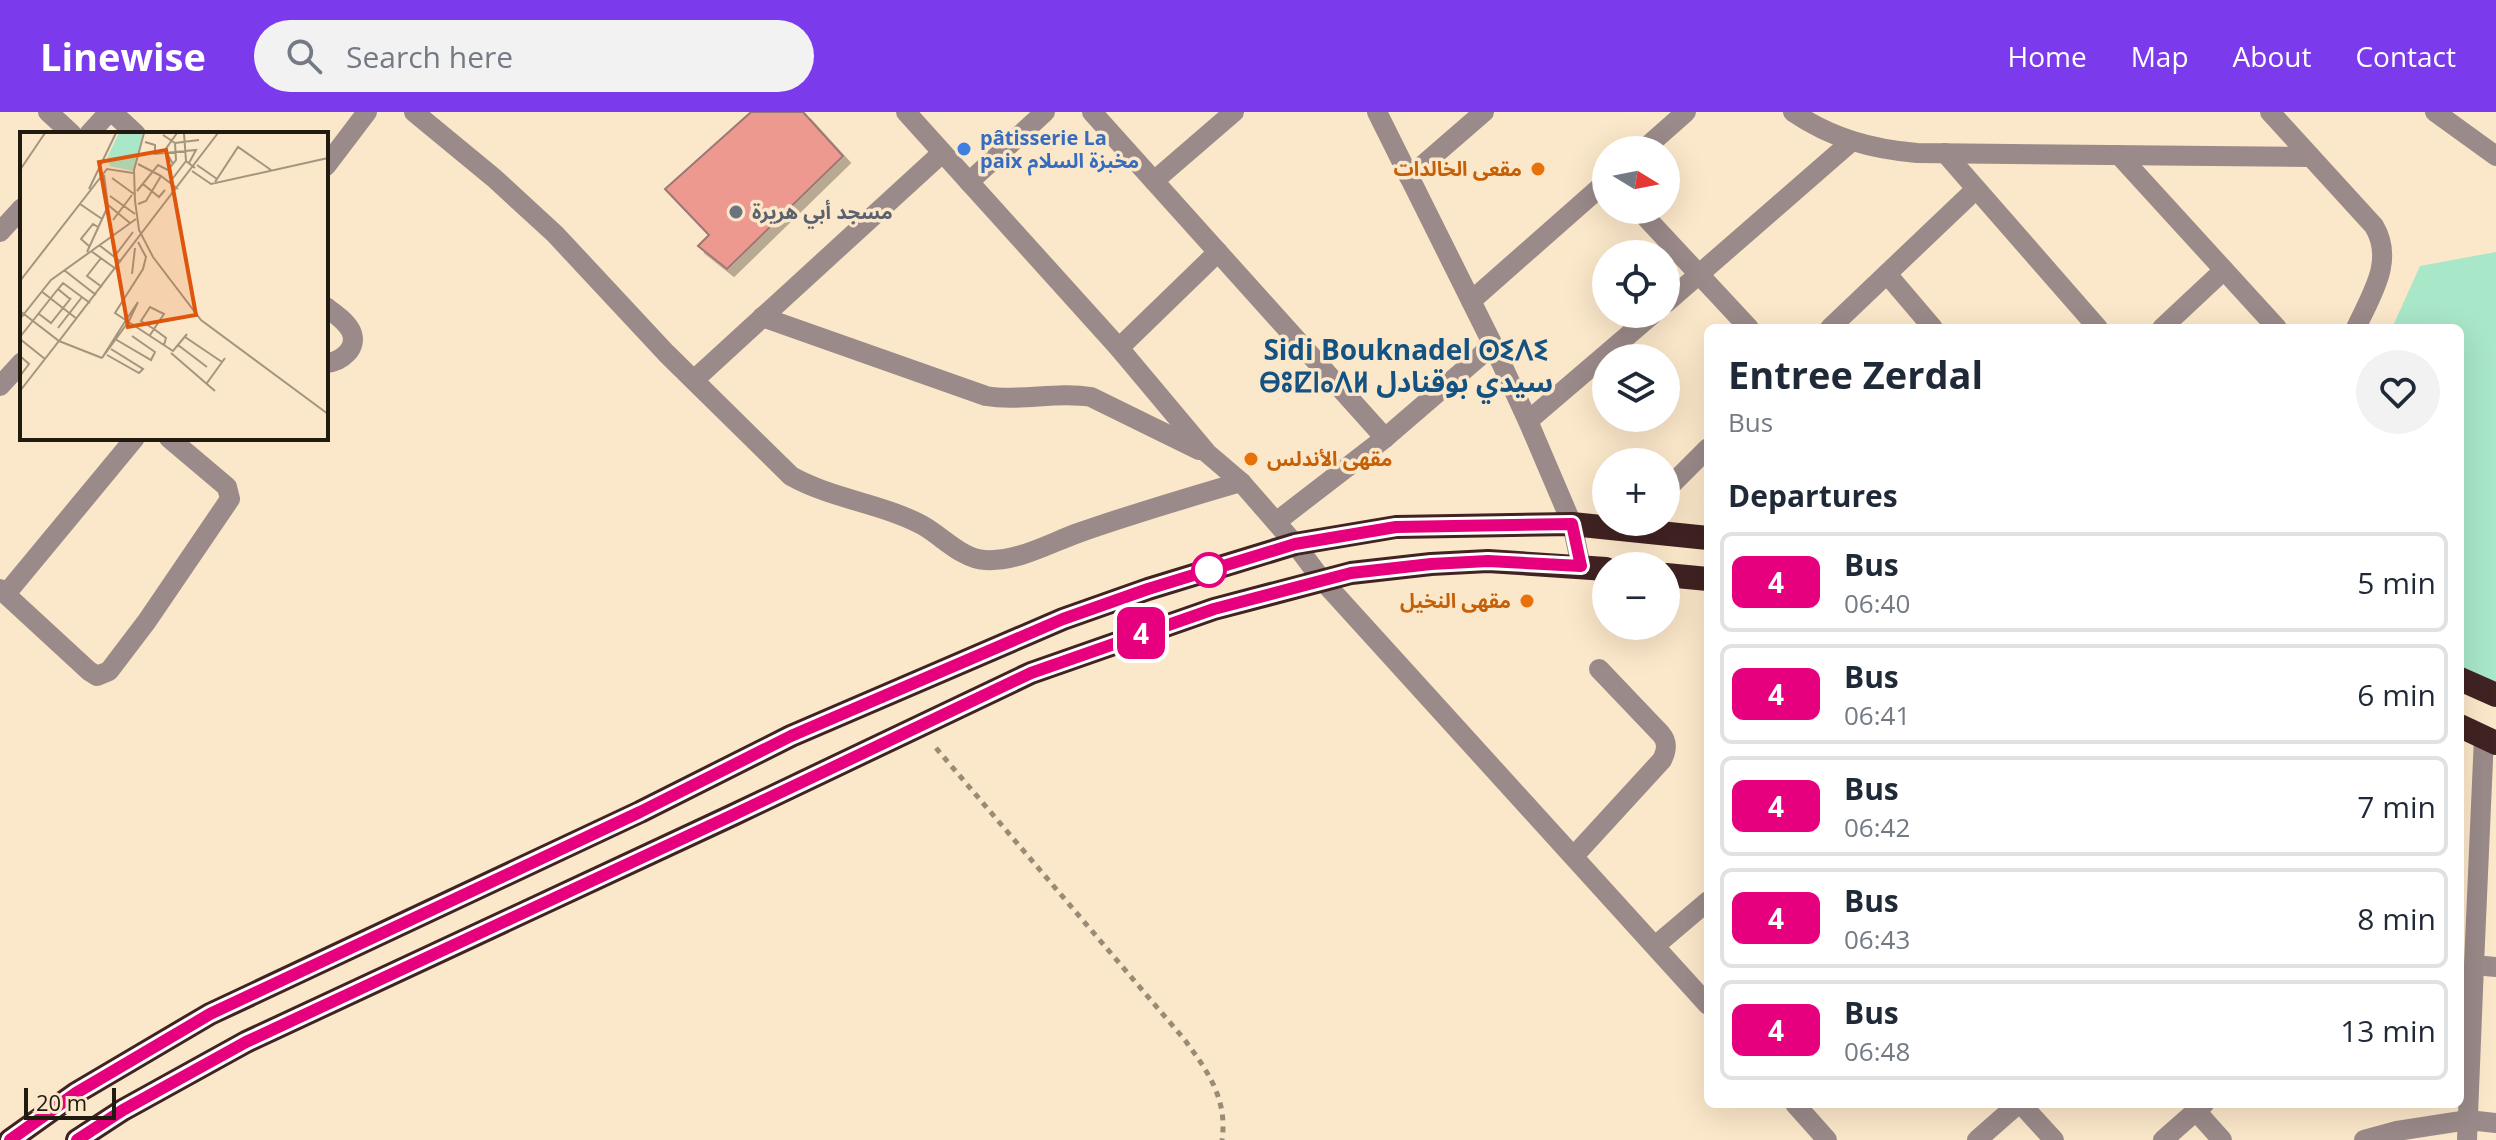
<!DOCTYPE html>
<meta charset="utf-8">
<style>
:root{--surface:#fff;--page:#f2f2f3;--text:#1f2937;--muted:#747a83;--line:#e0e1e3;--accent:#7c3aed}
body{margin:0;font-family:"Open Sans","Noto Sans Arabic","Noto Sans Tifinagh",sans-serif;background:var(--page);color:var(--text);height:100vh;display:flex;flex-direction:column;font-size:30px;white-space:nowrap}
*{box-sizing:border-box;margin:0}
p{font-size:26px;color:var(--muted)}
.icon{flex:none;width:44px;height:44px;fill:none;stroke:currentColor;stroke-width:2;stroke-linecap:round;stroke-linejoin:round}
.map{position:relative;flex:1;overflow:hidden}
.side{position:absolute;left:1704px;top:212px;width:760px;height:784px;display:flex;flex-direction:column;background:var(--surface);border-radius:12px;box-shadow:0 8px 32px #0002}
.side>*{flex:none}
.badge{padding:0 16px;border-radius:12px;font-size:28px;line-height:52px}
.needle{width:52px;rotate:100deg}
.tools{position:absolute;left:1592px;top:24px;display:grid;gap:16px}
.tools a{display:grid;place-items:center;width:88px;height:88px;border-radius:50%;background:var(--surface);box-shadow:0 8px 32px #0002;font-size:40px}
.scale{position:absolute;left:24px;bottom:20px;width:92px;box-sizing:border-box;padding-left:8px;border:4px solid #211a0f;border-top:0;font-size:22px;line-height:28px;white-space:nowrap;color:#211a0f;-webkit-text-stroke:6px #fbe7c9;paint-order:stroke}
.map>.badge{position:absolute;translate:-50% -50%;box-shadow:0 0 0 4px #fff}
h2{padding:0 24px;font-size:30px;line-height:72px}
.round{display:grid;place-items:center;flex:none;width:84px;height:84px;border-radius:42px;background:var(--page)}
.summary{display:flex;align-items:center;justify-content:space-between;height:136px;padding:0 24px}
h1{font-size:38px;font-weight:700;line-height:60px}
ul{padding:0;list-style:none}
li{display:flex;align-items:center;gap:24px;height:100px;margin:0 16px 12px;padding:0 8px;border:4px solid var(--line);border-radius:12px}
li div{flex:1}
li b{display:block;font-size:30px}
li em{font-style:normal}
li .badge{min-width:88px;font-weight:700;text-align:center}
header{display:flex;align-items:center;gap:48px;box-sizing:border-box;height:112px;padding:0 40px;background:var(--accent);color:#fff}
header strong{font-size:38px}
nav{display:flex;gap:44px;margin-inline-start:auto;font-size:28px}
.search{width:560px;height:72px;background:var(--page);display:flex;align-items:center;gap:20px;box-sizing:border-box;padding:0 28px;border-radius:44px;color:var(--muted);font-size:30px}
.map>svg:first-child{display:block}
.green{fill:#a8e7c8}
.building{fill:#ed9990;stroke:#9b7874;stroke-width:2;filter:url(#shadow)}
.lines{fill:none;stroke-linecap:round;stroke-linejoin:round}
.path{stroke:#998b75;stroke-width:5;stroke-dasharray:6 6;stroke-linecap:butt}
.minor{stroke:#9a8a89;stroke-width:20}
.highway{stroke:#402322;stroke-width:24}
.line-casing{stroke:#fff;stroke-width:18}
.line{stroke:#e6007e;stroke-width:12}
.shop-dot{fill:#3f7fe0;stroke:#fbe7c9;stroke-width:3}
.food-dot{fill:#e8710a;stroke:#fbe7c9;stroke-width:3}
.worship-dot{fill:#6b7280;stroke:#fbe7c9;stroke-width:3}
.stop-dot{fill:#fff;stroke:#e6007e;stroke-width:4}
.labels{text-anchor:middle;stroke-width:7;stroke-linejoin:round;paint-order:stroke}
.shop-label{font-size:20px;font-weight:bold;fill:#366cbe;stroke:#fbe7c9;text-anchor:start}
.food-label{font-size:20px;font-weight:bold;fill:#c56008;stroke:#fbe7c9;text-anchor:end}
.worship-label{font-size:20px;font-weight:bold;fill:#5b616d;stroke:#fbe7c9;text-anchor:start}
.district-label{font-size:28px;font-weight:bold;fill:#145282;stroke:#fbe7c9}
.inset-road{fill:none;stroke:#a4957f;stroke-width:2}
.view{fill:#de560c;fill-opacity:0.15;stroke:#de560c;stroke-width:4}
.inset-edge{fill:none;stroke:#211a0f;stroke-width:4}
</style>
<header>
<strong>Linewise</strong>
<div class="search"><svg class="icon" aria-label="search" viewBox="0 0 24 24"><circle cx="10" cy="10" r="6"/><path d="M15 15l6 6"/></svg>Search here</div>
<nav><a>Home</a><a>Map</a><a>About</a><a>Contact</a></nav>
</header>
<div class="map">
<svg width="2496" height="1028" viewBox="0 0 2496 1028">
<defs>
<filter id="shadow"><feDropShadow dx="7" dy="7" stdDeviation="0" flood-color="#0004"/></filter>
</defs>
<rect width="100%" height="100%" fill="#fbe7c9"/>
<path class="green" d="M2496,140V573L2460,559V216H2392L2420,154Z"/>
<path class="building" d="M751,0H803L843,44L727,157L698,134L709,123L665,77Z"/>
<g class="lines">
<path class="path" d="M936,636L1184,927C1207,958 1228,987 1222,1028"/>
<g class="minor">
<path d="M48,0L72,22"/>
<path d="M112,0L136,22"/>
<path d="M414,0L494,66L555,122L666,241L791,364C832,387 880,391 922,413C942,424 962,447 985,448C1017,450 1048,432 1078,421C1132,402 1186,386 1241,370"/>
<path d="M906,0L1119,236L1207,341L1241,370L1295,432L1322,468L1708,893"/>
<path d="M1092,0L1385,326"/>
<path d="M1377,0L1493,233L1528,309L1572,412L1581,454"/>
<path d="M1793,0C1831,26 1871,37 1917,41L2310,45"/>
<path d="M2270,0L2374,114C2395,149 2371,183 2356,216"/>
<path d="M2435,0L2496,44"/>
<path d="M89,22L109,0"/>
<path d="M1643,38L1686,0"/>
<path d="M1945,41L2098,216"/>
<path d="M2119,43L2277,216"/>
<path d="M326,54L367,0"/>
<path d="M1409,65L1484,0"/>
<path d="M1154,69L1234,0"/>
<path d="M969,70L1045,0"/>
<path d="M1639,98L1749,216"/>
<path d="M0,120L22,96"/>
<path d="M1887,162L1933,216"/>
<path d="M1471,189L1606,70"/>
<path d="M1666,191L1852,29"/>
<path d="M326,195C334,201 346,209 351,219C359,236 341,250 326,251"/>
<path d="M762,205L986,284C1021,290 1056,279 1091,285L1199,338"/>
<path d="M1830,216L1976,77"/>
<path d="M2162,216L2224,158"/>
<path d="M1119,236L1218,140"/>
<path d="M694,268L942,41"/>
<path d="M0,274L22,250"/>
<path d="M1528,309L1653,202"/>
<path d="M1666,378L1708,336"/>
<path d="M1276,410L1385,326L1493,233"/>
<path d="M0,477L89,559L97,564L109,559L147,509L230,387L227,375L169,326"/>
<path d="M6,482L135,326"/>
<path d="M1574,744L1662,648C1667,638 1668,630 1661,622L1599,557"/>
<path d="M1655,834L1708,789"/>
<path d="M2474,853L2484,625"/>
<path d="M1795,992L1827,1028"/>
<path d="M2021,992L2054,1028"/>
<path d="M2204,992L2196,999L2222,1028"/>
<path d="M1977,1028L2018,992"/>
<path d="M2163,1028L2196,999"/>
<path d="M2364,1028L2397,1019L2468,1008L2496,1011"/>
<path d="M2467,1028L2474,853L2496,855"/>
</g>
<g class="highway">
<path d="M1666,463L1708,467"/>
<path d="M2460,567L2496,583"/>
<path d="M2460,614L2496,631"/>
<path d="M10,1028L76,981L210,902L640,700L791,624L1063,507L1148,477L1295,432L1396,415L1572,412L1708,426"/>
<path d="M77,1028L123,998L246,930L733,703L1031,561L1214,497L1351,461L1431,452L1488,449L1606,457"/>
</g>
</g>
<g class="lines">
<g class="line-casing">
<path id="line" d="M10,1028L76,981L210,902L640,700L791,624L1063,507L1148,477L1295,432L1396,415L1572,412L1581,454L1488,449L1431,452L1351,461L1214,497L1031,561L733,703L246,930L123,998L77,1028"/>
</g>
<use href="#line" class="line"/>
</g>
<circle class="shop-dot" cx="964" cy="37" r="8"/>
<g class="food-dot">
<circle cx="1538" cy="57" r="8"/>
<circle cx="1251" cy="347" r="8"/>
<circle cx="1527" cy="489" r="8"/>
</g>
<circle class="worship-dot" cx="736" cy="100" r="8"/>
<circle class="stop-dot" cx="1209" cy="458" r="16"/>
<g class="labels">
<g class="shop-label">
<text x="980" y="33">pâtisserie La<tspan x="980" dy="23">paix مخبزة السلام</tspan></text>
</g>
<g class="food-label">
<text x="1522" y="64">مقعى الخالدات</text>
<text x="1267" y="354" text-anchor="start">مقهى الأندلس</text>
<text x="1511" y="496">مقهى النخيل</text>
</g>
<g class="worship-label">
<text x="752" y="107">مسجد أبي هريرة</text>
</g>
<g class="district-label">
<text x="1406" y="248">Sidi Bouknadel ⵙⵉⴷⵉ<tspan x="1406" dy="32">ⴱⵓⵇⵏⴰⴷⵍ سيدي بوقنادل</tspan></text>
</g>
</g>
<g transform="translate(20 20)">
<rect width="308" height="308" fill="#fbe7c9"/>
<path d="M99,1H123L113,39L90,34L87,26Z" fill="#a8e7c8"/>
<path class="inset-road" d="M124,1L114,38L115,69L119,98L133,125L181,188L308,282M162,1H196M164,1L166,29L175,36M125,10L135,13V22L176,18L169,31M155,11L179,8M118,32L141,44M153,32L145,18L157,1M177,33L197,47M0,38L25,1M172,39L191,52L308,26M92,46L114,62M150,50L166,29M195,50L218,15L251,38M123,52L139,65L145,58M69,57L96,1M117,59L138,33L148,38L156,28L155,11L143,3M90,64L115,82M60,72L82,87M118,72L126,69L141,44L158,57M88,73L110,91M93,88L112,63M118,110L126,125L123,137L95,181L153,219L167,202M79,113L101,130M70,115L61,107L73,92L78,95M71,119L96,137M67,120L88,74L84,43M94,125L113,100M81,126L67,144L82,155M44,138L76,163M112,142L115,116M0,149L87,37L113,41M21,159L57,187M50,167L38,157L43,151L70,171M118,170L109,189L82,226L106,188ZM0,179L39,209L198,1M19,182L31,191L51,166M0,187L31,148L116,87M38,196L62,165M130,203L144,182L130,175L121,189L134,197L146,206L144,213M0,205L38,157M165,205L202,230M0,207L25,227M95,207L131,228L135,220L112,204M158,213L187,235M151,221L195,259M87,223L119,241L123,237L91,217M0,224L9,232L0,244M187,251L205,226M0,259L39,209L82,226"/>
<path class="view" d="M146,18L176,183L108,195L79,30Z"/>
<rect width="308" height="308" class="inset-edge"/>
</g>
</svg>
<div class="tools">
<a><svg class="needle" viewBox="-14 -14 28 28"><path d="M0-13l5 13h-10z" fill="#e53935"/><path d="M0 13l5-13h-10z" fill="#747a83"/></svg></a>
<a><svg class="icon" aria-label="locate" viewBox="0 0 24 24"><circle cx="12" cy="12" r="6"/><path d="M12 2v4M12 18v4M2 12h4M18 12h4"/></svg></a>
<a><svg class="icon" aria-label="layers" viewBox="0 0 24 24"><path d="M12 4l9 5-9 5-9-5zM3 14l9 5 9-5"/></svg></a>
<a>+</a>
<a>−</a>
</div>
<div class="scale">20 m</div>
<b class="badge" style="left:1141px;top:521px;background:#e6007e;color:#fff">4</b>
<section class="side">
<div class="summary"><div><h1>Entree Zerdal</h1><p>Bus</p></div><a class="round"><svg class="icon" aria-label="heart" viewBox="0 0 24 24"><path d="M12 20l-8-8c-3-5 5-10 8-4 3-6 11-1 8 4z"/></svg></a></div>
<h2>Departures</h2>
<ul>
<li><span class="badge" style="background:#e6007e;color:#fff">4</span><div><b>Bus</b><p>06:40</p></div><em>5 min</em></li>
<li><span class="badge" style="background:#e6007e;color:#fff">4</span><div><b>Bus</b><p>06:41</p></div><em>6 min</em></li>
<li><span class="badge" style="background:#e6007e;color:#fff">4</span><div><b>Bus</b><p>06:42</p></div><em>7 min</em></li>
<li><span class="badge" style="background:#e6007e;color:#fff">4</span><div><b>Bus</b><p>06:43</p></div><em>8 min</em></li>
<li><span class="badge" style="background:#e6007e;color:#fff">4</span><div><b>Bus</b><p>06:48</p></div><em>13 min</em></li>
</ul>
</section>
</div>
